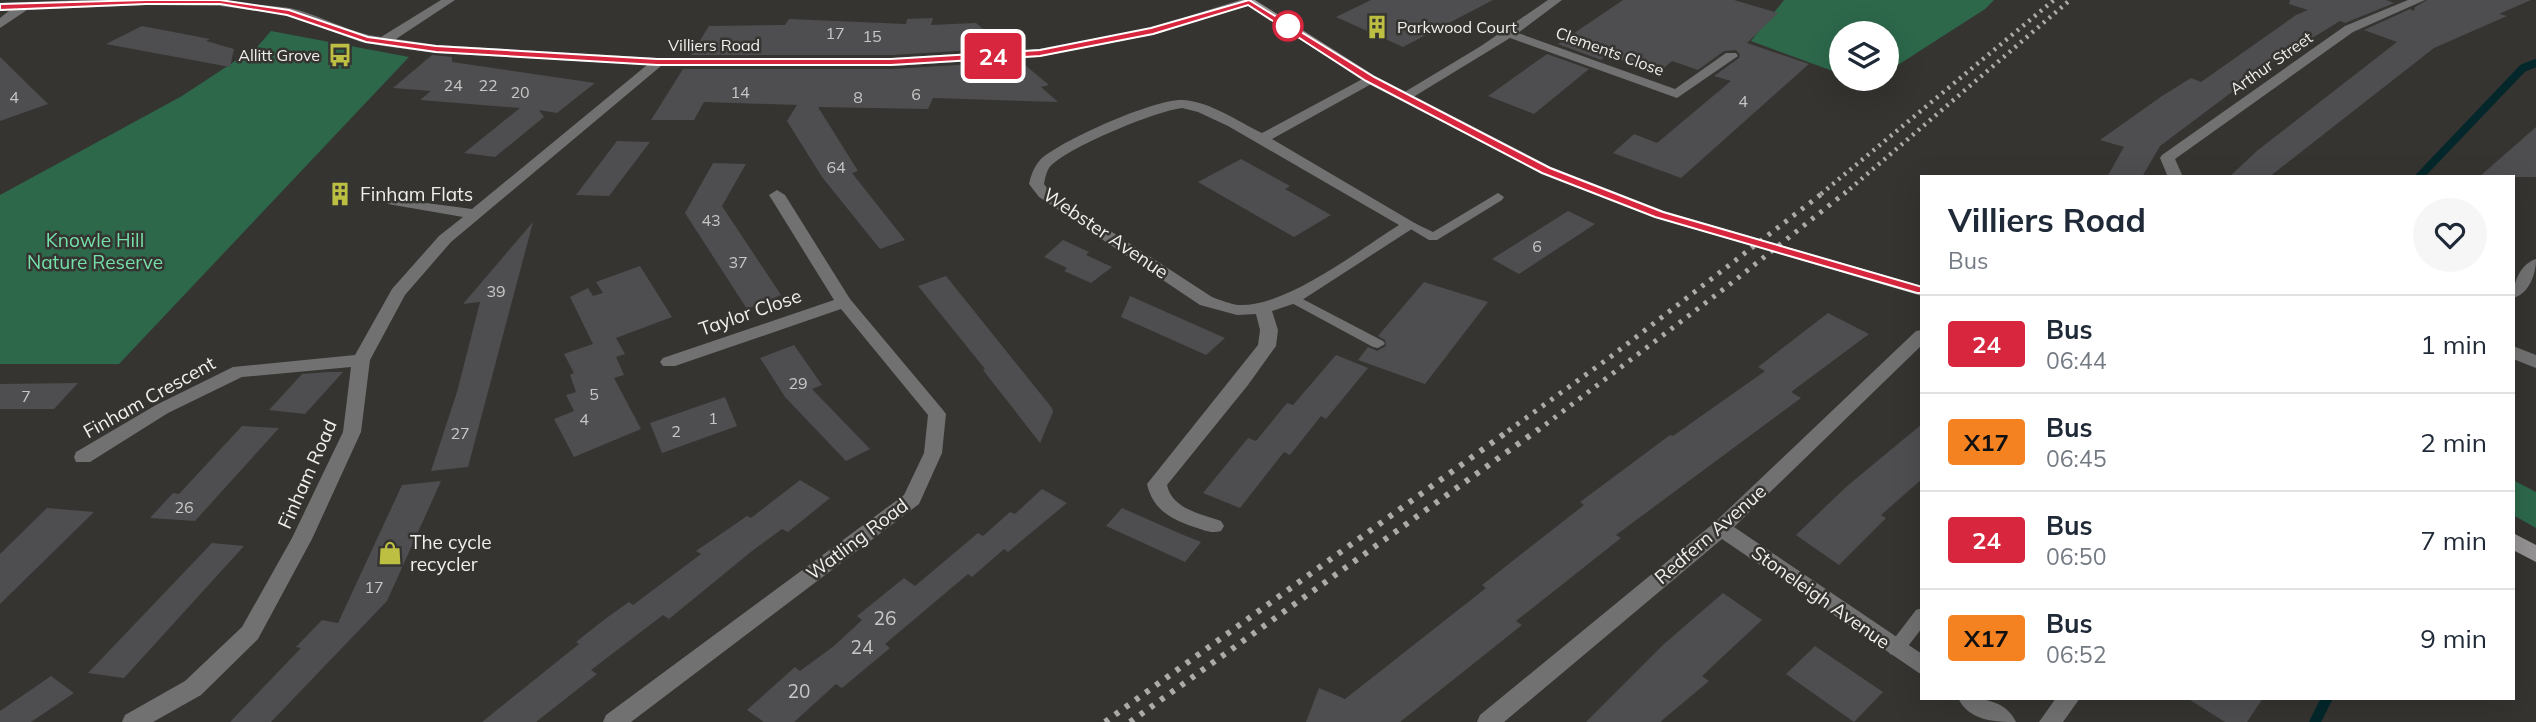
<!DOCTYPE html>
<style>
:root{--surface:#fff;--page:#f6f6f7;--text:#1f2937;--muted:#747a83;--line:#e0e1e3}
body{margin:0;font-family:Mulish,sans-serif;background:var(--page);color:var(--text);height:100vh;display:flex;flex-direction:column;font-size:26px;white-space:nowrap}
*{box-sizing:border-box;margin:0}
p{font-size:23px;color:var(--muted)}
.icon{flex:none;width:38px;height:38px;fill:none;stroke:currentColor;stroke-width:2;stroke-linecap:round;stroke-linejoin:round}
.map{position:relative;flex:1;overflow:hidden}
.panel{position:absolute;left:1920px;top:175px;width:595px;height:525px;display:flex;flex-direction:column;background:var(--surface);border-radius:0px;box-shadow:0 7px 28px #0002}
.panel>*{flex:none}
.badge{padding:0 14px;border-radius:5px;font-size:24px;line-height:46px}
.buttons{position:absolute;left:1829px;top:21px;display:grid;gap:14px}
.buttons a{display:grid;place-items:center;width:70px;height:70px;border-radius:50%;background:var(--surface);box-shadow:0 7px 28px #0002;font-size:35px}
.map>.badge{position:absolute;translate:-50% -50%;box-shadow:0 0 0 4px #fff}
.round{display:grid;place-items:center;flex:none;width:74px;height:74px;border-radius:37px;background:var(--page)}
.overview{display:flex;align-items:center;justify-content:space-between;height:119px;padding:0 28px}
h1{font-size:33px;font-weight:700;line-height:52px}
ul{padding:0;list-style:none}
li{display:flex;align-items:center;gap:21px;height:98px;padding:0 28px;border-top:2px solid var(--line)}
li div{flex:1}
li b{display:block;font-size:26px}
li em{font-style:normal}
li .badge{min-width:77px;font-weight:700;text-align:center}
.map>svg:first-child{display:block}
.green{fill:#2d684b}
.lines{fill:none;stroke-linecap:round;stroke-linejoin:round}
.stream-far1{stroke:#03272a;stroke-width:8}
.stream{stroke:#03272a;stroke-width:11}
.building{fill:#4e4e51}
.lane{fill:#727171;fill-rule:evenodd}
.street{fill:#727171;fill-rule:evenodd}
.secondary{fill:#959293;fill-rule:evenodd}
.rail-far2{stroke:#acaba9;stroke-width:4.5;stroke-dasharray:2.5 5;stroke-linecap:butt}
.rail-far1{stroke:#acaba9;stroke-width:5;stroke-dasharray:3.5 7;stroke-linecap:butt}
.rail{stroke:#acaba9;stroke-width:6;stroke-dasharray:4.5 8;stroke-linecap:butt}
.line{fill:#d7263d;stroke:#fff;stroke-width:2}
.stop-dot{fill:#fff;stroke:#d7263d;stroke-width:3.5}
.labels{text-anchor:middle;stroke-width:5;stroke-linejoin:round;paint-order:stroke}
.far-poi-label{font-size:16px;fill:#f0efed;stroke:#353431;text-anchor:start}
.number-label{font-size:16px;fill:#c8c7c6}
.far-street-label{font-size:16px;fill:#f0efed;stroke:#353431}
.poi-label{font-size:19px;fill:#f0efed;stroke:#353431;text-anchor:start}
.street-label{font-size:19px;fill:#f0efed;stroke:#353431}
.park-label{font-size:19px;fill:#74dfa8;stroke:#353431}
.near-number-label{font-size:19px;fill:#c8c7c6}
</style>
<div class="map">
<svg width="2536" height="722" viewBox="0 0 2536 722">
<rect width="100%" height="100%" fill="#353431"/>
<g class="green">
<path d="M1784,0H1994L1985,9L1887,72L1886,33H1841V74L1751,41Z"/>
<path d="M271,31L409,57L119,364H0V195L182,96L258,46Z"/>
<path d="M2513,480L2536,492V528L2513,515Z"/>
</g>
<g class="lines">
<path class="stream-far1" d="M2419,177L2523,68L2536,63"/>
<path class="stream" d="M2315,722L2327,698"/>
</g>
<g class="building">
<path d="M1371,0H1493L1403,47L1336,17Z"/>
<path d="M1623,0H1734L1778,13L1747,43L1809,64L1681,178L1613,153L1634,134L1657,143L1731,81L1714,76L1739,58L1740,55L1736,50L1724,51L1698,70L1672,61L1658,73L1607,55L1601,60L1558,44Z"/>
<path d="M2290,0H2386L2394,3L2345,23L2340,21L2268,65L2160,146L2142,177H2107L2124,147L2100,140L2162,96L2191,78L2201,82L2296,15L2308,10L2289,4Z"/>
<path d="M2427,0H2531L2499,14L2507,16L2434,48L2269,177H2229L2258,150L2397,42L2364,30L2410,9L2414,11L2415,7Z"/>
<path d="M933,18L931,25L976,23L1006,48L892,55H691L709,26L785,25L789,19L906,24L907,19Z"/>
<path d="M142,26L210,39L206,41L234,49L230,67L106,44Z"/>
<path d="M1547,54L1589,69L1534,114L1488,96Z"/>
<path d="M432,55L452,57V62L595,83L557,113L539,110L544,117L495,157L464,153L520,108L420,100L431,91L393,88Z"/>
<path d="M0,57L48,104L0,121Z"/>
<path d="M1020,61L1049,85L1041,87L1058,102L933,98L928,109L818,107L858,171L852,173L905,240L880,249L822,177L787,121L797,105L704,102L694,120H651L683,69H892Z"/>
<path d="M2536,127V177H2479Z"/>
<path d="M617,141L650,142L609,196L576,195Z"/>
<path d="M1241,159L1290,186L1285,189L1331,215L1294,237L1198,182Z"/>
<path d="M713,163L746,164L722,206L781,295L747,309L685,213Z"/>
<path d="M1568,211L1595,224L1519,274L1492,259Z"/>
<path d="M533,222L468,467L431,471L457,392L480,302L463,304Z"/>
<path d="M1063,240L1089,252L1086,255L1112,267L1091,283L1064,271L1067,268L1044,257Z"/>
<path d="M640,266L672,317L616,338L625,354L616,357L624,375L614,378L641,429L574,457L554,419L574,411L566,395L576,392L570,375L574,373L564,354L593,344L570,297L588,288L593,296L603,293L596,282Z"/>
<path d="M946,276L1052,408L1053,412L1040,443L983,370L985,369L918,286Z"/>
<path d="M1424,282L1488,302L1425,384L1358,360L1368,347L1377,351L1386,346L1385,340L1378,336Z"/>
<path d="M1130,296L1225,338L1206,355L1121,317Z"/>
<path d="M1828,313L1869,334L1791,392L1801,398L1616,535L1621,538L1516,621L1522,625L1400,722H1306L1319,688L1345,699L1486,588L1482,585L1584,505L1580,502L1670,435L1673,436L1765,371L1758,367Z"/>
<path d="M794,345L822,385L812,389L870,449L846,461L785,397L760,358Z"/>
<path d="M1336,355L1368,368L1326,419L1321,416L1290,455L1284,452L1240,508L1203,493L1248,438L1256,441L1287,403L1293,405Z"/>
<path d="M329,372H343L305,414L269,410L302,374Z"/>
<path d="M78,383L54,409H0V384Z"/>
<path d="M725,397L737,426L662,453L650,423Z"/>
<path d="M1922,424V479L1881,515L1886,518L1839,565L1796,535L1846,487Z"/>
<path d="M242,426L279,428L195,521L150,518L173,493L179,494Z"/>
<path d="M800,480L830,498L788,532L782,529L752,551L669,619L663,615L591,670L597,674L536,722H482L579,644L576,642L605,619L629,602L633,605L701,554L696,551L747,516L751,518Z"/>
<path d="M441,481L387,601L271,722H230L301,648L296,647L322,620L338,623L402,485Z"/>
<path d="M1042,489L1067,503L1008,552L1004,549L972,577L968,574L885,644L890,648L842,688L836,684L794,722H764L747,710L795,667L800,671L834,646L862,620L857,616L904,578L915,586L978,533L983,536L1010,512L1015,514Z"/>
<path d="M47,508L94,512L0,604V554Z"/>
<path d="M1122,508L1181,534L1201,542L1185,562L1106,526Z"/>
<path d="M212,543L244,546L124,678L88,673Z"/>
<path d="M1723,593L1762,620L1702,676L1709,681L1660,722H1586L1664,644Z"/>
<path d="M1815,646L1883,692L1854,722L1786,674Z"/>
<path d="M51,676L74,693L31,722H0V711Z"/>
<path d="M2187,698H2263L2247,722H2225Z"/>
</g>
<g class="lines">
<g class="lane">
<path d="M1498,193L1504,197L1502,200L1437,240H1429L1404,225L1410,221L1433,232Z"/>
<path d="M1293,294L1383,341L1385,344L1378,348L1373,347L1288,301L1286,298L1288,295Z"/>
<path d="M1922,608V628L1902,654L1896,656L1890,654L1887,649L1890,644L1916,610Z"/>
</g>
<g class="street">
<path d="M81,0C150,0 222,0 290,8C321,15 349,33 381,37L441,0H455L396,39L436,45L658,58H892L1039,49L1151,28L1240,0L1255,1L1157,34L1039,57L892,66H661L451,242L405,295L370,360L361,432L312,539L258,639L201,695L153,722H122L125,715L185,681L242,627L292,538L343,432L351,367L242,377L168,413L90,462H76L74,457L76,452L156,405L233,367L355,355L392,289L439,236L463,217L388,204L385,201L388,198L472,209L647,65L436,53L383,46L361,42L287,15L220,6L146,5L27,10L0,28V18L10,10L0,11V3Z"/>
<path d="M1548,0H1562L1518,33L1675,89L1726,53H1736L1738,56L1677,98L1510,38L1410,99L1405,100L1398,96L1481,46Z"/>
<path d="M2408,0H2425L2353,32L2175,159L2183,177H2168L2160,158L2162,155L2345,26Z"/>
<path d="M1370,75L1377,79L1375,82L1272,139L1418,225L1299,302L1272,311L1278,330L1276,346L1248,385L1167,485C1172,509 1201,514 1221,521L1224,526L1221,531C1211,534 1204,530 1194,527C1171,519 1153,510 1147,484L1258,345L1260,330L1256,314L1237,315L1200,305L1039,197L1029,184C1031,175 1034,167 1040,160C1059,141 1156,98 1183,100C1211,102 1237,121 1262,133ZM1182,108L1198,112L1228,126L1399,225C1359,250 1285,308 1238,305C1230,304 1220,300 1212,297L1049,191L1044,184C1045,178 1046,173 1049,168C1065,148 1156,111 1182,108Z"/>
<path d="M777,190L785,195L850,299L943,410L946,414L942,453L919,504L631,722H603L606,715L904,495L924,453L928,415L841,309L675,366H663L660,362L663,358L834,300L769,195Z"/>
<path d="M2536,259C2536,274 2529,294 2513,298C2513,283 2520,264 2536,259Z"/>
<path d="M1922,330V345L1734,527L1922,654V675L1722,539L1504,722H1477L1480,715L1714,523L1916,331Z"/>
<path d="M2513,346L2536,355V368L2513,359Z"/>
<path d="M1958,698C1980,698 2005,699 2016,722C1995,722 1969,721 1958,698Z"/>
<path d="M2056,698H2080L2063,722H2039Z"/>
</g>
<g class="secondary">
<path d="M1241,0H1255L1375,76L1551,167L1664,211L1922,286V296L1654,217L1541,173L1365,82Z"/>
<path d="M2513,533L2536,545V562L2513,550Z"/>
</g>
<g class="rail-far2">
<path d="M1821,194L2054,0"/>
<path d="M1844,194L2070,0"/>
</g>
<g class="rail-far1">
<path d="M1508,431L1609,358L1824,192"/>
<path d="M1537,431L1729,285L1846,192"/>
</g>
<g class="rail">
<path d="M1105,722L1511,429"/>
<path d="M1130,722L1539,429"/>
</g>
</g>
<path class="line" d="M146,0H220L289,10L368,37L436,46L657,59H891L1040,50L1151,28L1249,0L1374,77L1550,168L1663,212L1926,288L1928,291L1926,293H1917L1655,217L1542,173L1366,81L1248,5L1153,34L1040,56L891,65H657L436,52L366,42L287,15L220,4H146L0,10V4Z"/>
<defs>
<g id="building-bare" transform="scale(1.89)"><path d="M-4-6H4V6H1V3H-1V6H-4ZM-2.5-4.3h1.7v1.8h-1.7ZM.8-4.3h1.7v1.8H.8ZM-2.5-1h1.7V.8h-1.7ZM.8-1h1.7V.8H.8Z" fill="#bdbf43" stroke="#353431" stroke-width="2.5" paint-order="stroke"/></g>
<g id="bus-bare" transform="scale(1.89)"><path d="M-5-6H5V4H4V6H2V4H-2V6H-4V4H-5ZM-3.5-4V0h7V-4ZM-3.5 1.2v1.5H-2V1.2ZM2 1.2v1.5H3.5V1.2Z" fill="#bdbf43" stroke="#353431" stroke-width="2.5" paint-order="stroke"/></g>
<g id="shop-bare" transform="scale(1.89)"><path d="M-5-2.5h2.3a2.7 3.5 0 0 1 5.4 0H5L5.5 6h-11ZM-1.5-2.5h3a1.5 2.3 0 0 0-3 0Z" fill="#bdbf43" stroke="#353431" stroke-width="2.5" paint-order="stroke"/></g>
</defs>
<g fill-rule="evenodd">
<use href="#building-bare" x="1377" y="27"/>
<use href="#bus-bare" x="340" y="55"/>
<use href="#building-bare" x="340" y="194"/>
<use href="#shop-bare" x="390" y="553"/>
</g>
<circle class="stop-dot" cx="1288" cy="26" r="14"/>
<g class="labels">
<g class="far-poi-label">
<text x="1397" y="33">Parkwood Court</text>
<text x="320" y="61" text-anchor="end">Allitt Grove</text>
</g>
<g class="number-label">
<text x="835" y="39">17</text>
<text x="872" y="42">15</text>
<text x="453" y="91">24</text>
<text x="488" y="91">22</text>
<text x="520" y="98">20</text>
<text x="740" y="98">14</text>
<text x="916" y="100">6</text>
<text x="14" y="103">4</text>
<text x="858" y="103">8</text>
<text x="1743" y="107">4</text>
<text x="836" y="173">64</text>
<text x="711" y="226">43</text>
<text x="1537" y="252">6</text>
<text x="738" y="268">37</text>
<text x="496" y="297">39</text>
<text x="798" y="389">29</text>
<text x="594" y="400">5</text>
<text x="26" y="402">7</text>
<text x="713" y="424">1</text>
<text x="584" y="425">4</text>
<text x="676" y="437">2</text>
<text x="460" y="439">27</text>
<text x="184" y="513">26</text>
<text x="374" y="593">17</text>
</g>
<g class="far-street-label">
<text x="714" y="51">Villiers Road</text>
<text transform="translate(1610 51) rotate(20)" y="6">Clements Close</text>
<text transform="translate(2271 63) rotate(-35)" y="6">Arthur Street</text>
</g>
<g class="poi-label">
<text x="360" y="201">Finham Flats</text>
<text x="410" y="549">The cycle<tspan x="410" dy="22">recycler</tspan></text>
</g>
<g class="street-label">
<text transform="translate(1106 233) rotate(34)" y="7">Webster Avenue</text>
<text transform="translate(750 312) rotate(-19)" y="7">Taylor Close</text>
<text transform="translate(149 397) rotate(-29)" y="7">Finham Crescent</text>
<text transform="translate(307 474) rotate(-66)" y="7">Finham Road</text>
<text transform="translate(1710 534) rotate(-41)" y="7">Redfern Avenue</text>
<text transform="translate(857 539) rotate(-37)" y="7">Watling Road</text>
<text transform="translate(1821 597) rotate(35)" y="7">Stoneleigh Avenue</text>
</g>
<g class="park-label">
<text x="95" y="247">Knowle Hill<tspan x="95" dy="22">Nature Reserve</tspan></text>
</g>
<g class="near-number-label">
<text x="885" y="625">26</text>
<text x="862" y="654">24</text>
<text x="799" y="698">20</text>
</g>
</g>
</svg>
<div class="buttons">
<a><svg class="icon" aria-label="layers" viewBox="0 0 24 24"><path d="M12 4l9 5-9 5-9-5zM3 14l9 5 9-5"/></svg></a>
</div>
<b class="badge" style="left:993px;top:56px;background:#d7263d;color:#fff">24</b>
<section class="panel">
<div class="overview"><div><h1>Villiers Road</h1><p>Bus</p></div><a class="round"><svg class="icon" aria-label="heart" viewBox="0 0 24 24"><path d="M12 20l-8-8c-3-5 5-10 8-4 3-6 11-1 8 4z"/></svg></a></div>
<ul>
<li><span class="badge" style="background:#d7263d;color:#fff">24</span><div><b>Bus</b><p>06:44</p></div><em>1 min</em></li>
<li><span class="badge" style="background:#f58220;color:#111">X17</span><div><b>Bus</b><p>06:45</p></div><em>2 min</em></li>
<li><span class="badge" style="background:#d7263d;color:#fff">24</span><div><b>Bus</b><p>06:50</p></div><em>7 min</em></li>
<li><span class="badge" style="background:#f58220;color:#111">X17</span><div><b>Bus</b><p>06:52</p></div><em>9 min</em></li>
</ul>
</section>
</div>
